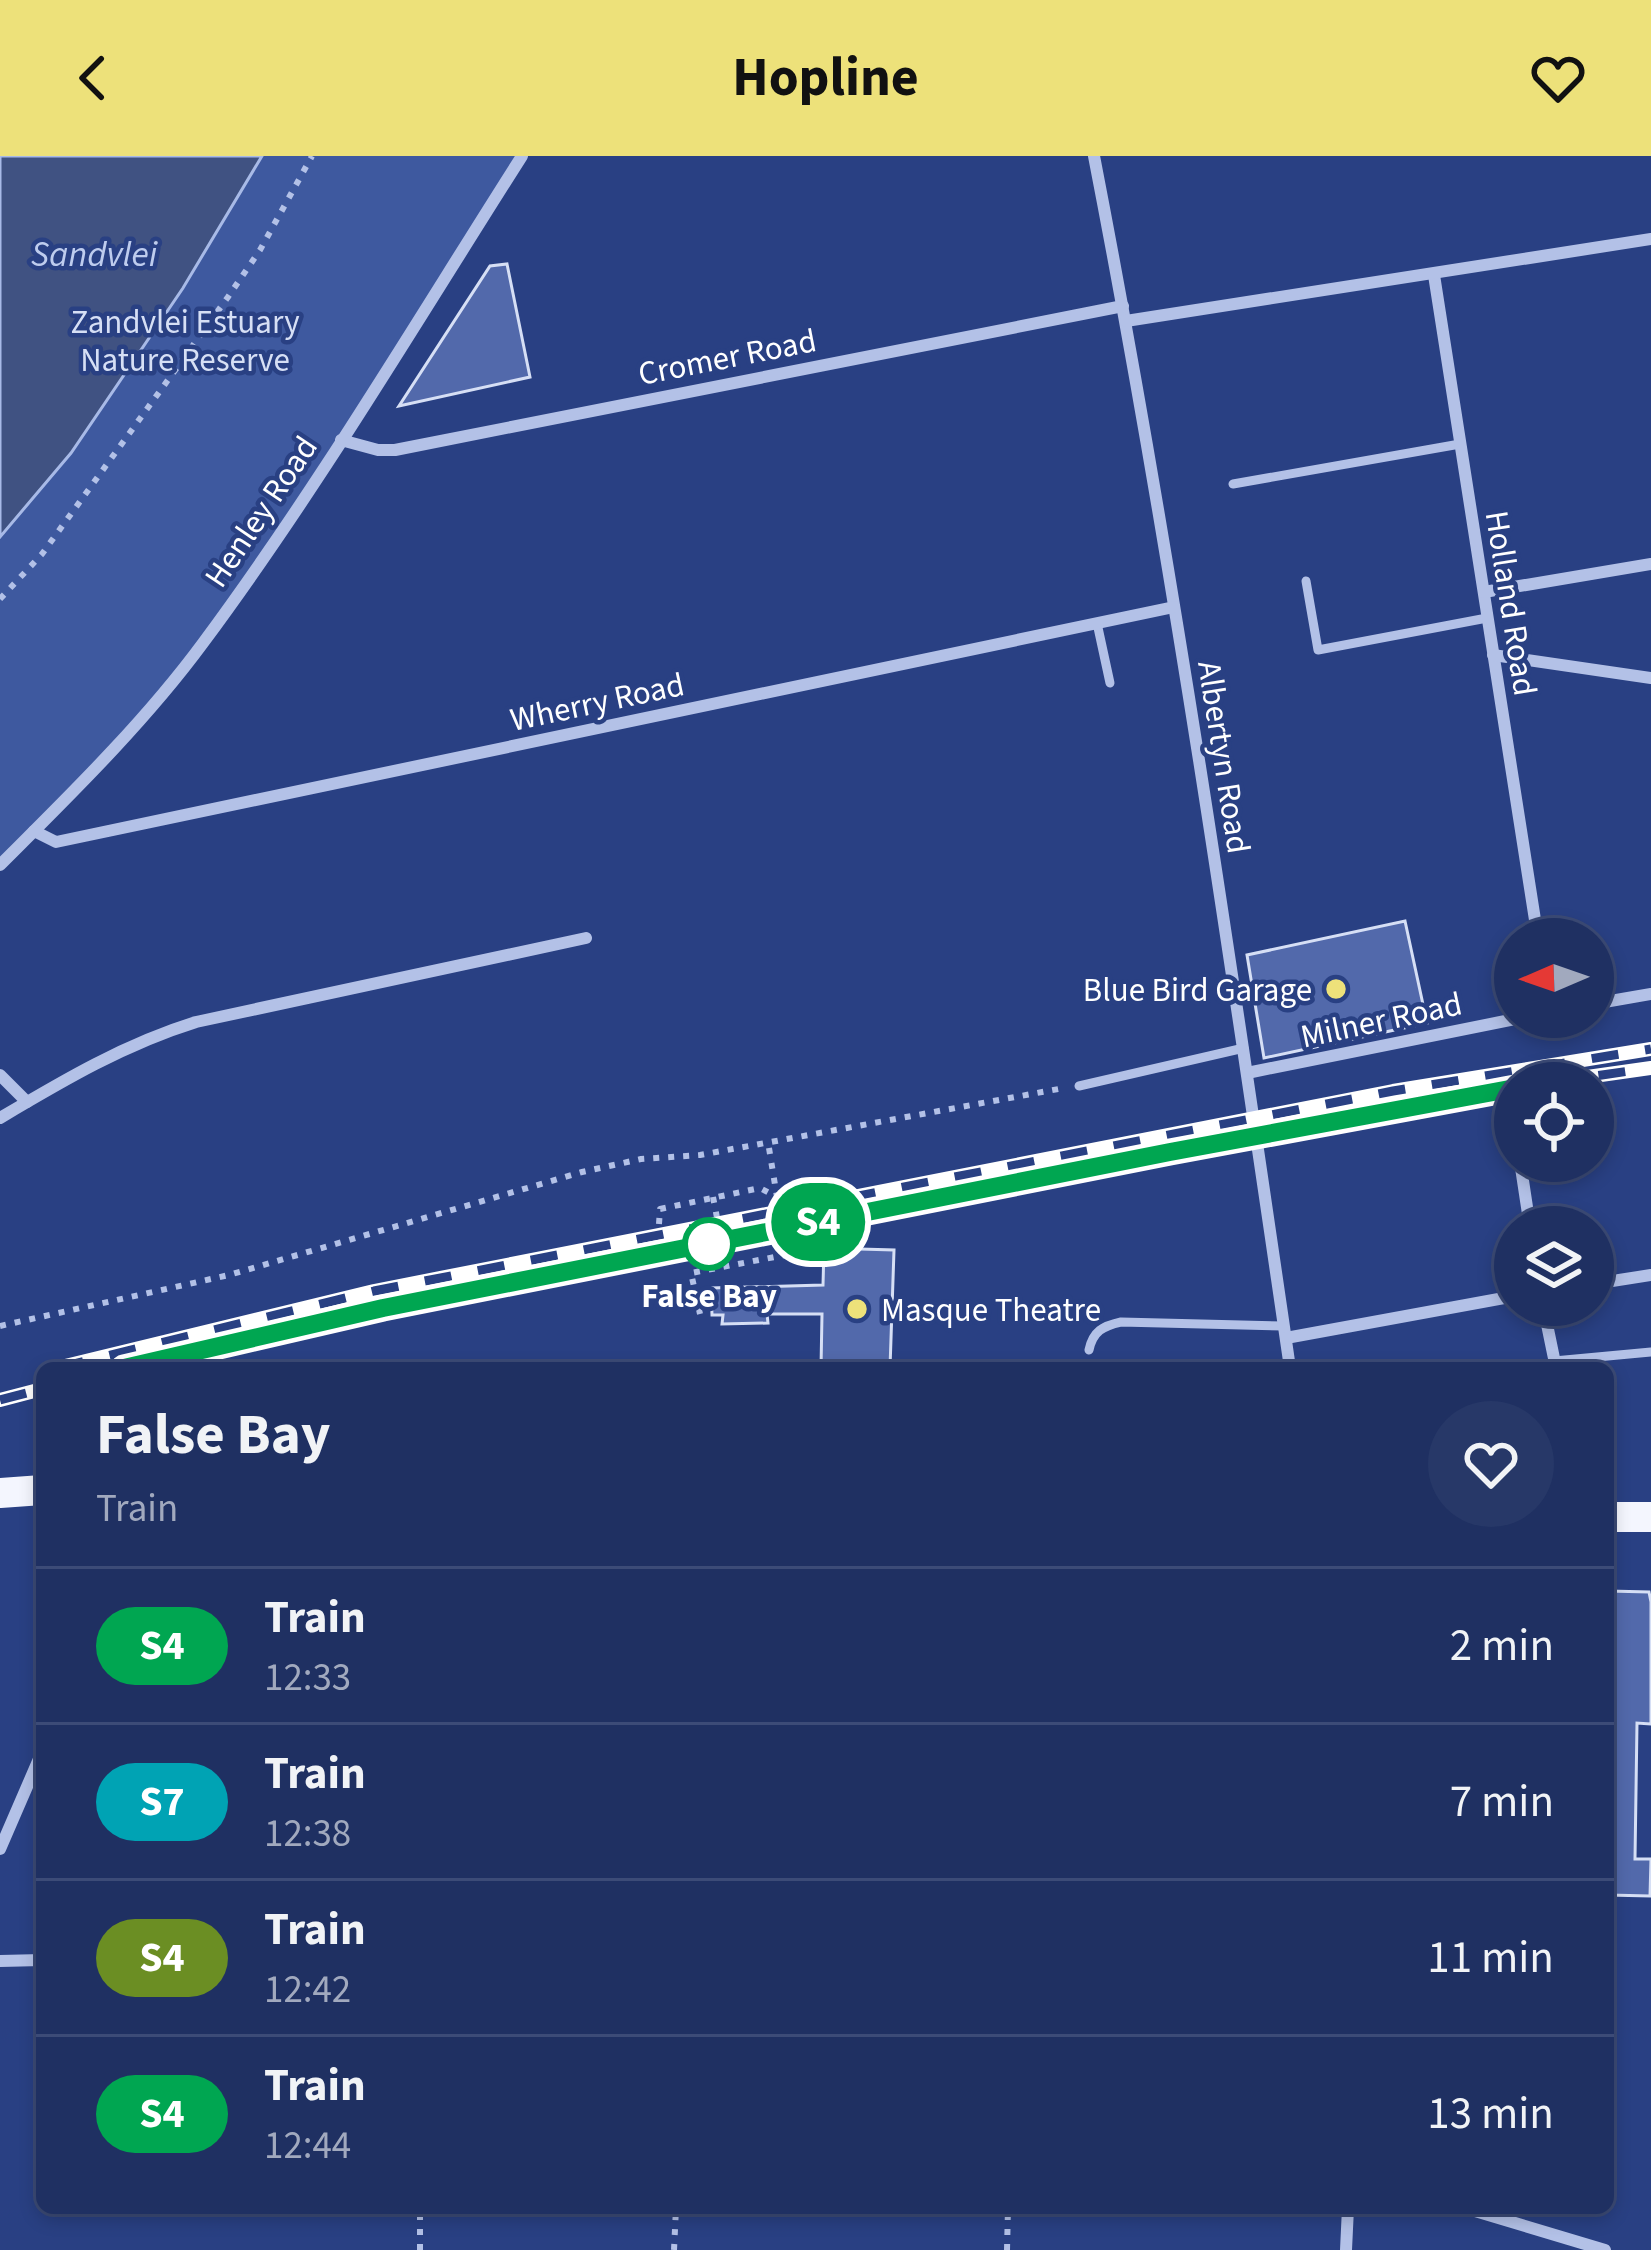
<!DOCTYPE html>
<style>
:root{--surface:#1f3062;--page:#273868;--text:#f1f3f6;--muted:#a1a9be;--line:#3c4b77;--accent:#ede17a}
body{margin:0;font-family:"Source Sans 3",sans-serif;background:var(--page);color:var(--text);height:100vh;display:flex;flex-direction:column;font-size:45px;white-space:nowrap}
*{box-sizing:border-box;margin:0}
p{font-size:39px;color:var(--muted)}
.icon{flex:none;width:66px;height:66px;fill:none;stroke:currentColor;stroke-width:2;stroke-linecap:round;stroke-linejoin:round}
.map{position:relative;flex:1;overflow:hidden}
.side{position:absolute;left:36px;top:1206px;width:1578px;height:852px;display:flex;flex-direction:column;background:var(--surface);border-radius:18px;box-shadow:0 6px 18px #0003,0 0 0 3px var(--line)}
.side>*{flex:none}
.badge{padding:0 24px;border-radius:39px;font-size:42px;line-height:78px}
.needle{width:78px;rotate:268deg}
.tools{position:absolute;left:1494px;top:762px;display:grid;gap:24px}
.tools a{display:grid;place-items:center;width:120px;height:120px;border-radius:50%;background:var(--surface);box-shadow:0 6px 18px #0003,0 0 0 3px var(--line);font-size:60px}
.map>.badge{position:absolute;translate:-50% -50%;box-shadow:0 0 0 6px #fff}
.round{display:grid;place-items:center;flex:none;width:126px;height:126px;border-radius:63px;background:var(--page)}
.overview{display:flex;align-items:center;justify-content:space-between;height:204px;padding:0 60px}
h1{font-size:57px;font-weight:700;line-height:90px}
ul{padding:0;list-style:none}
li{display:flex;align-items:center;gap:36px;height:156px;padding:0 60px;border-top:3px solid var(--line)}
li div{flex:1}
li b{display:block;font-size:45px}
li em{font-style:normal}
li .badge{min-width:132px;font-weight:700;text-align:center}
header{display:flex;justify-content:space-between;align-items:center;height:156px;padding:0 60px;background:var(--accent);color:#111;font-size:54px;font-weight:700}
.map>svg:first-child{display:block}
.green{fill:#3e599f}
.water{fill:#405282;stroke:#a8bae7;stroke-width:3}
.building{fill:#5269ab;stroke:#d6dff5;stroke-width:3}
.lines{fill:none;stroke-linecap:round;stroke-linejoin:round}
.path{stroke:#b3c1e7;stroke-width:6;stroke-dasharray:6 9;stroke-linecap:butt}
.lane{stroke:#b3c1e7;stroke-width:9}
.street{stroke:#b3c1e7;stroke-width:12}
.primary{stroke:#f4f6fe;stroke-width:30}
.rail-casing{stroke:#fff;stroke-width:14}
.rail{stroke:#294083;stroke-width:9;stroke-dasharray:27;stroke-linecap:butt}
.line-casing{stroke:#fff;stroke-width:27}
.line{stroke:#00a651;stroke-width:18}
.poi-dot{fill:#ede17a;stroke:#294083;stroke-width:4.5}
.stop-dot{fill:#fff;stroke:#00a651;stroke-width:6}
.labels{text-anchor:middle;stroke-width:9;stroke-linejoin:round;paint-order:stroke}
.park-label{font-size:33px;fill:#d6dff5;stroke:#294083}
.street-label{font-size:33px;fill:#fff;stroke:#294083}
.poi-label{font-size:33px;fill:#fff;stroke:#294083;text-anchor:end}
.stop-label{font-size:33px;font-weight:bold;fill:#fff;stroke:#294083}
.water-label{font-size:36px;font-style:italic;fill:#beccee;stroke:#294083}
</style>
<header><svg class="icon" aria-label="back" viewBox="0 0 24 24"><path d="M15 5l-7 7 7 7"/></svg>Hopline<svg class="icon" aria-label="heart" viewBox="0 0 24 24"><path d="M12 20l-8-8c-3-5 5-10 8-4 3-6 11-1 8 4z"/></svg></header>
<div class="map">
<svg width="1651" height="2094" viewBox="0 0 1651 2094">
<rect width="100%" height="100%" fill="#294083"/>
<path class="green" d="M0,0H522L201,490L0,709Z"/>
<path class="water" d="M0,0H262L183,132L71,297L0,381Z"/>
<g class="building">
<path d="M507,108L530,221L399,250L490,110Z"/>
<path d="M1405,765L1427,867L1264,902L1247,799Z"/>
<path d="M824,1092L894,1094L890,1212H821L822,1158H767L768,1167L722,1168L723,1159H712L711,1132L823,1129Z"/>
<path d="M1608,1435L1649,1436L1651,1446V1568L1637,1567L1635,1703H1651L1650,1740L1608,1739V1523H1612L1613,1477L1608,1476Z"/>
</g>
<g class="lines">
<g class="path">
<path d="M0,443L42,398L228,141L260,94L312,0"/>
<path d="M713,1041L726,1108"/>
<path d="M659,1068L660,1053L760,1032L777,1041L768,986"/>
<path d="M700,1158L691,1117L785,1099L783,1084"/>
<path d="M0,1170L229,1119L582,1016L641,1003L700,999L1064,932"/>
<path d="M420,2094V2052"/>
<path d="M674,2094L676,2052"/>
<path d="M1007,2094L1008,2052"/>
</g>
<g class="lane">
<path d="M1233,328L1460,288"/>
<path d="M1306,425L1318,494L1487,462"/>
<path d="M1097,467L1110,527"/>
<path d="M1079,930L1244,892"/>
<path d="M1089,1194C1093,1175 1103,1170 1121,1166L1284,1170"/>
<path d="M1554,1205L1651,1196"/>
</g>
<g class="street">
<path d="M1094,0C1172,402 1231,807 1290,1212"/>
<path d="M1434,119L1538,783"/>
<path d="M1126,165L1651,83"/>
<path d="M341,284L378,294H395L1123,150"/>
<path d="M1484,436L1651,408"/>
<path d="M1493,499L1651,522"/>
<path d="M34,675L56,686L1174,451"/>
<path d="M0,709C70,639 144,567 203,487C318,332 418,163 522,0"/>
<path d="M1593,848L1651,838"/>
<path d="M1247,917L1525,861"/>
<path d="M0,919L27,946"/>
<path d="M0,962C64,924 125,888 196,866L586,782"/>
<path d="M1520,1005L1530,1071"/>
<path d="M1593,1128L1651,1119"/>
<path d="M1543,1149L1556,1212"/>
<path d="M1286,1182L1515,1140"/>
<path d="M0,1693L42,1596"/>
<path d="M0,1805L42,1804"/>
<path d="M1465,2052L1605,2094"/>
<path d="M1346,2094L1348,2052"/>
</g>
<g class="primary">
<path d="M0,1337L42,1334"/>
<path d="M1608,1361H1651"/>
</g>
<g class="rail-casing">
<g id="rail">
<path d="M1545,927L1651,912"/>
<path d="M1314,968L1515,932"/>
<path d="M314,1167L879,1054"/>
<path d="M57,1212L374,1135L1393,935L1651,893"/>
<path d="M0,1244L42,1233"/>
</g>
</g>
<use href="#rail" class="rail"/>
</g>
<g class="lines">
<g class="line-casing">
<path id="line" d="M124,1212L383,1152L1170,996L1515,932"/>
</g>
<use href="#line" class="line"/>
</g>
<g class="poi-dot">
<circle cx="1336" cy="833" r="12"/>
<circle cx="857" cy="1153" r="12"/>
</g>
<circle class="stop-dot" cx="709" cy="1088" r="24"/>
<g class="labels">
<g class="park-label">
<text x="185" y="177">Zandvlei Estuary<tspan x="185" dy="38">Nature Reserve</tspan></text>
</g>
<g class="street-label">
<text transform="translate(727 200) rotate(-11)" y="12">Cromer Road</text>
<text transform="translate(260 355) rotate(-56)" y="12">Henley Road</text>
<text transform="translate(1512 447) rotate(81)" y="12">Holland Road</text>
<text transform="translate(597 545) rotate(-12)" y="12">Wherry Road</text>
<text transform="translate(1225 601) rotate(81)" y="12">Albertyn Road</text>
<text transform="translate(1381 863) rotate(-12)" y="12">Milner Road</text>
</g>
<g class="poi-label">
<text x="1312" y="845">Blue Bird Garage</text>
<text x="881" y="1165" text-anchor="start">Masque Theatre</text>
</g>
<g class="stop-label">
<text x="709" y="1151">False Bay</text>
</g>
<g class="water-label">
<text x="94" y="110">Sandvlei</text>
</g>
</g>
</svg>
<div class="tools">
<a><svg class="needle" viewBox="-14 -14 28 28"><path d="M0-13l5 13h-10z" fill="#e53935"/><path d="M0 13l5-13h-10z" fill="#a1a9be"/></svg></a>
<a><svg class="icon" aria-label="locate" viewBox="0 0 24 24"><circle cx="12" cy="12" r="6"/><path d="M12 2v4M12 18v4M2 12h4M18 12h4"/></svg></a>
<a><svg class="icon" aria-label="layers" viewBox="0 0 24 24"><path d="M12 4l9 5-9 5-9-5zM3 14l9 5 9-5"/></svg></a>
</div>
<b class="badge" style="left:818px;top:1066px;background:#00a651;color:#fff">S4</b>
<section class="side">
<div class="overview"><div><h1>False Bay</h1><p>Train</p></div><a class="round"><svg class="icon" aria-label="heart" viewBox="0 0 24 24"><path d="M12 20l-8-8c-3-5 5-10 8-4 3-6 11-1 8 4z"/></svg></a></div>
<ul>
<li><span class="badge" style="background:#00a651;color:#fff">S4</span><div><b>Train</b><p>12:33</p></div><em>2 min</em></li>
<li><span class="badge" style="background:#00a3b4;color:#fff">S7</span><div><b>Train</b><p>12:38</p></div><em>7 min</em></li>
<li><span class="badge" style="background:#6b8e23;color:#fff">S4</span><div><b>Train</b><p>12:42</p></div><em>11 min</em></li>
<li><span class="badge" style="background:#00a651;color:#fff">S4</span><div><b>Train</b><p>12:44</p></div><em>13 min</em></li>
</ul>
</section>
</div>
